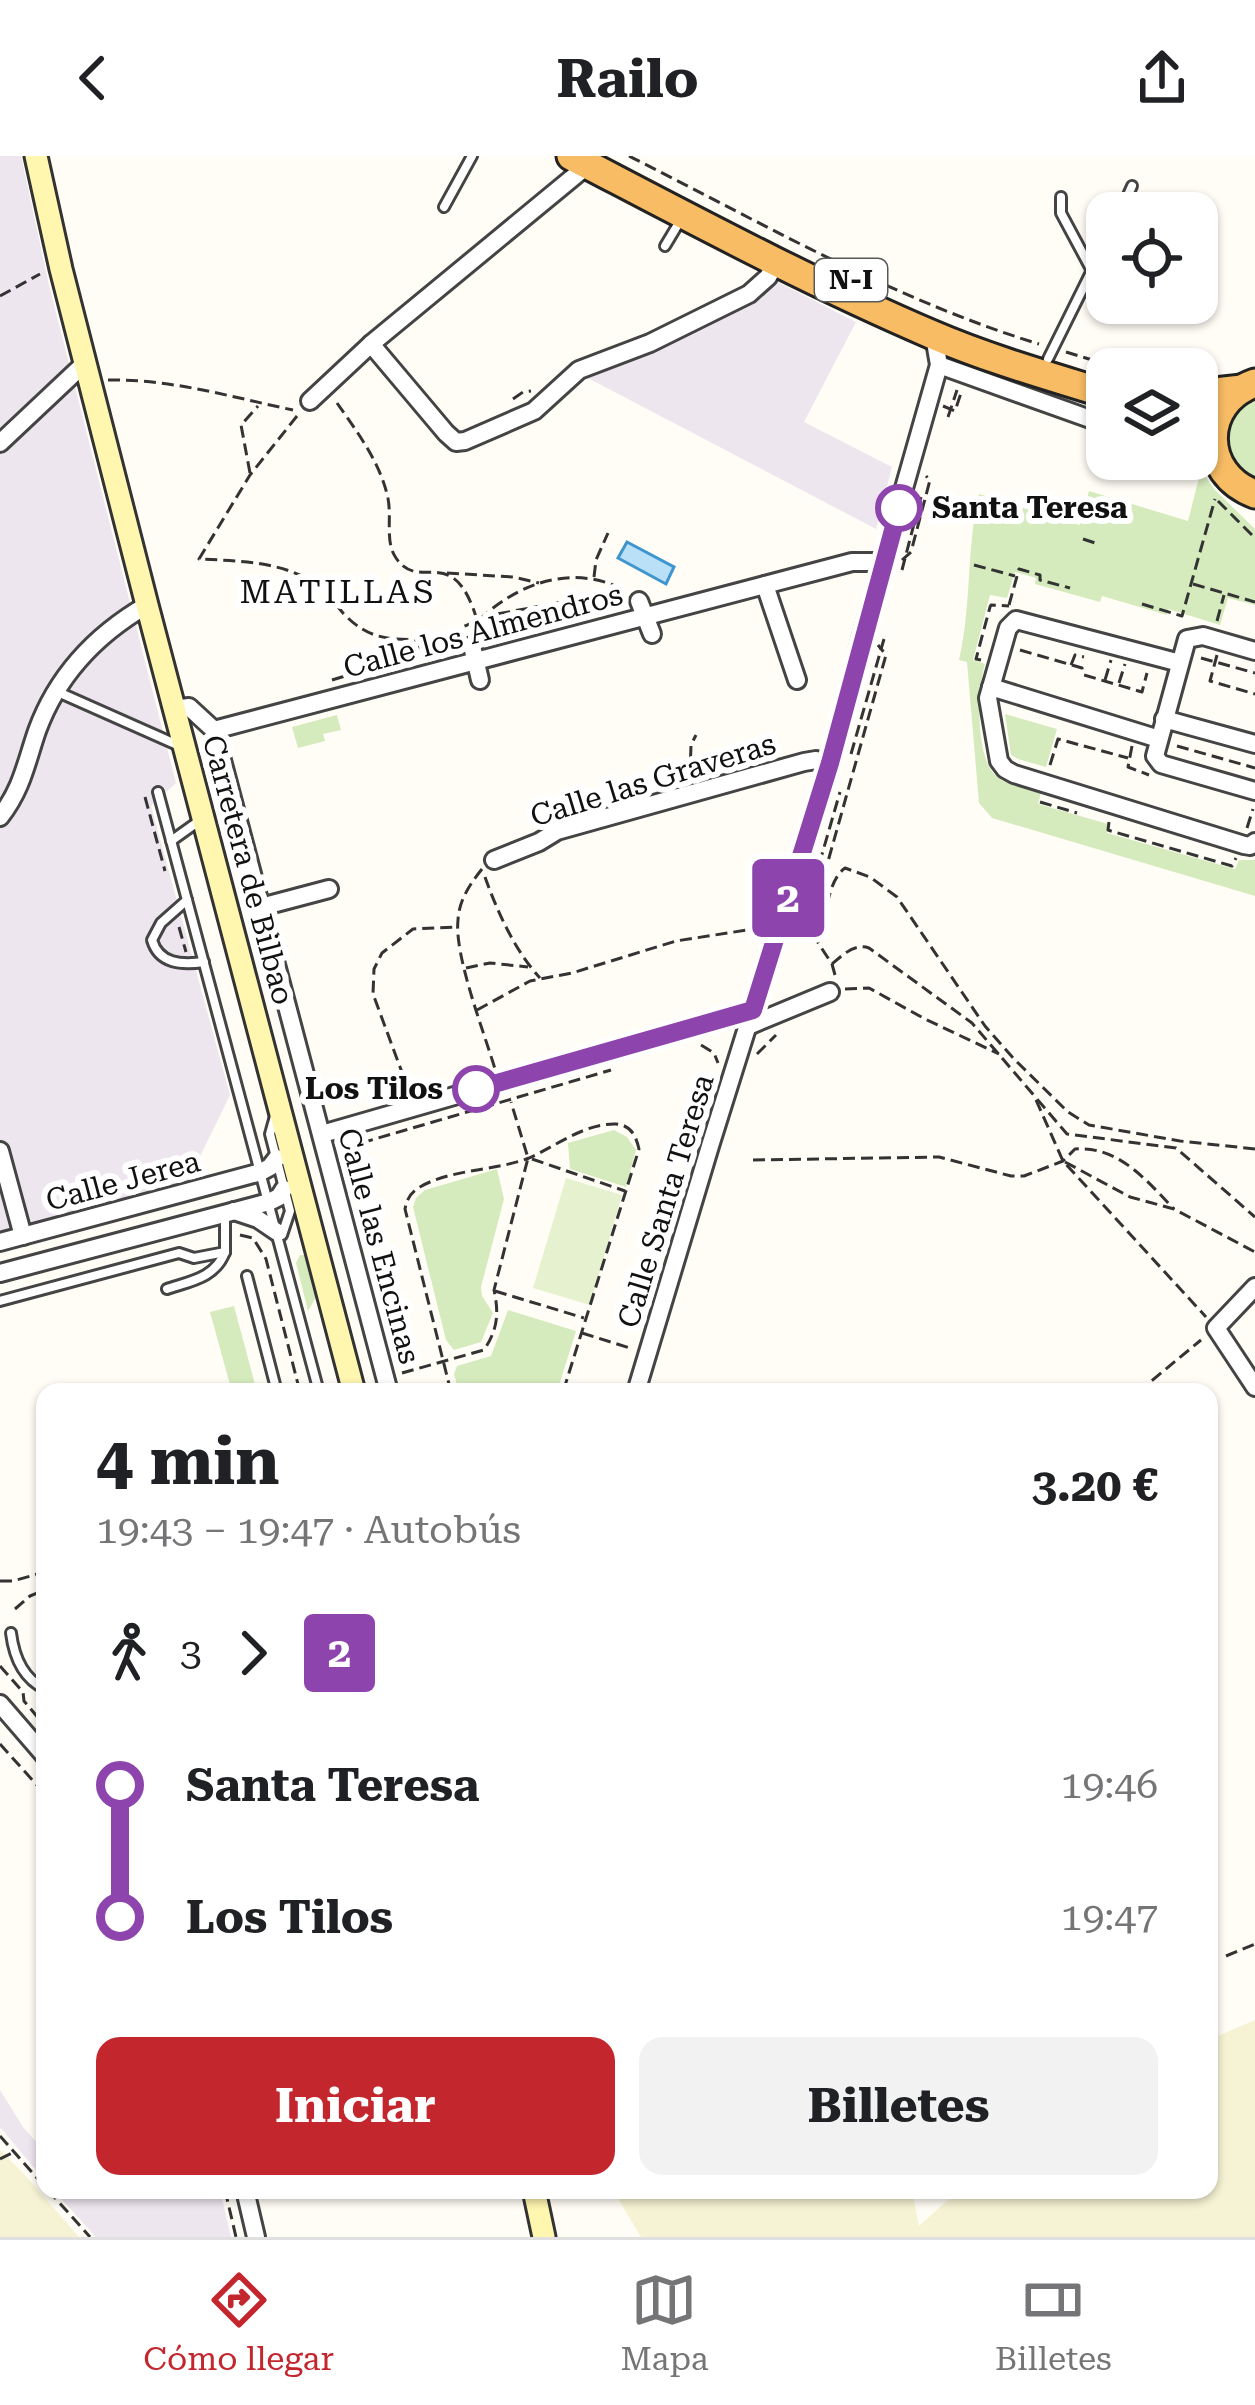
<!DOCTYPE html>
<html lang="es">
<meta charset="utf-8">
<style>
:root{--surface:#fff;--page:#f2f2f2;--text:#202124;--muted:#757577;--line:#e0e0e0;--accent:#c4262e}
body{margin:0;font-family:"Roboto Serif",serif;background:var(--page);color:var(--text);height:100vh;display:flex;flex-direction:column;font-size:45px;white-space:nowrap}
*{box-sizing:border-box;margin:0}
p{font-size:39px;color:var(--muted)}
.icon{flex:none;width:66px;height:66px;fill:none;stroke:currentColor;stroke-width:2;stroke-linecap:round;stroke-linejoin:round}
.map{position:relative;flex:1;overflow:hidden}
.sheet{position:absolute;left:36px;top:1227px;width:1182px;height:816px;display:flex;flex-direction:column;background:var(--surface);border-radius:24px;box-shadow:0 3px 9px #0004}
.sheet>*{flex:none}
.badge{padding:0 24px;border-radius:9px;font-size:42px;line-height:78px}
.buttons{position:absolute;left:1086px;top:36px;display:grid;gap:24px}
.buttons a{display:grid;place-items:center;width:132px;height:132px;border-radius:24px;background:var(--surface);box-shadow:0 3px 9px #0004;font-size:60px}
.map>.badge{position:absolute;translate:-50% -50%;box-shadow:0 0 0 6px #fff}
.legs{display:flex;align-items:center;gap:18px;height:132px;padding:0 60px;font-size:39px}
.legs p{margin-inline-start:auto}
.headline{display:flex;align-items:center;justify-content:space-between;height:204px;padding:0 60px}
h1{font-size:66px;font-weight:700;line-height:90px}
.button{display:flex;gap:24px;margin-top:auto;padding:24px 60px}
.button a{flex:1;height:138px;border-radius:24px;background:var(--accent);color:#fff;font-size:48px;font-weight:700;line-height:138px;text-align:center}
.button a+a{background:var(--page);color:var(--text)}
ul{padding:0 60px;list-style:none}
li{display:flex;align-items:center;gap:42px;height:132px;font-size:45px}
li i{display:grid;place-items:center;width:18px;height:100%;margin:0 15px;background:currentColor}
li i::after{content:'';width:30px;height:30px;margin:-15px;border:9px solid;border-radius:50%;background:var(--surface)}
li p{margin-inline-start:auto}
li:first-child i{background:linear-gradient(#0000 50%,currentColor 0)}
li:last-child i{background:linear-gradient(currentColor 50%,#0000 0)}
header{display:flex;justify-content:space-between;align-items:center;height:156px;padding:0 60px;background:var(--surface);font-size:54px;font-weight:700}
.dock{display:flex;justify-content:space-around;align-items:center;height:168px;border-top:3px solid var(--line);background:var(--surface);font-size:33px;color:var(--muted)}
.dock a{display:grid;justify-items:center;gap:6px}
.dock .current{color:var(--accent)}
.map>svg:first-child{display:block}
.industrial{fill:#eee6ef}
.farmland{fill:#f6f3d4}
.green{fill:#d5ebbd}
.pitch{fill:#e6f2cf}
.water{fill:#b9e0f7;stroke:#3f96cf;stroke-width:3}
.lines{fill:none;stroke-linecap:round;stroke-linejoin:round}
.service-casing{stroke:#444;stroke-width:14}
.minor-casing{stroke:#444;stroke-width:22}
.secondary-casing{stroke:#333;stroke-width:27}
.trunk-casing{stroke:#222;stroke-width:33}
.path{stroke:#333;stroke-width:3;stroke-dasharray:12 6;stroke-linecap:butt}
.service{stroke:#fff;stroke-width:8}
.minor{stroke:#fff;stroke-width:16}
.secondary{stroke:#fff6b0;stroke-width:21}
.trunk{stroke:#f7bc64;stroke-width:27}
.line-1-casing{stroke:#fff;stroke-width:27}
.line-1{stroke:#8e44ad;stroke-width:18}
.stop-1-dot{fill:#fff;stroke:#8e44ad;stroke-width:6}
.labels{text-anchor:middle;stroke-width:12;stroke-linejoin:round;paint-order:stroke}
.shield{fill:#fff;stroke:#585858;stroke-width:3}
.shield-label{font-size:27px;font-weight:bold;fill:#111}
.stop-label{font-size:30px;font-weight:bold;fill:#111;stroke:#fff;text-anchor:start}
.street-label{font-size:30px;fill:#111;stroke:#fff}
.neighbourhood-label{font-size:33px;letter-spacing:3px;fill:#111;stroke:#fff}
</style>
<header><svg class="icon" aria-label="back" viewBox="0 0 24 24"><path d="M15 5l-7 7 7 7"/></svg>Railo<svg class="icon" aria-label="share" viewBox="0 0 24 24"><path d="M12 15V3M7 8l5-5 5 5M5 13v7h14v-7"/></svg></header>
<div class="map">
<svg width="1255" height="2081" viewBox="0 0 1255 2081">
<rect width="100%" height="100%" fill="#fffdf5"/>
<g class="industrial">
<path d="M0,0H21L49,129L176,627L151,650L230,939L188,1025L0,1081Z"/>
<path d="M774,124L856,166L804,266L892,311L876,373L584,220Z"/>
<path d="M0,1934L23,1971L45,1996V2025L0,1971Z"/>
<path d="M53,2034H220L231,2081H96Z"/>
</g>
<g class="farmland">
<path d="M1255,1864V2081H641L613,2034H912L919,2070L959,2034H1209V1875L1213,1882Z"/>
<path d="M0,1994L23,2017L79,2081H0Z"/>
</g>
<g class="green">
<path d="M1255,237V322C1223,304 1225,290 1231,257Z"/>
<path d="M1201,314L1215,334L1255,373V449L1228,442L1220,469L1168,453L1167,459L1102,440L1100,446L1035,428L1036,422L1015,416L1007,442L990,439L973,504L985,508C977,533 975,601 996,620C1007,630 1027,632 1041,636L1038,648L1108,668L1107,677L1235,713L1239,704H1255V740L992,662L979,647L967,506L959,504C972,448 966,394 979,338L1080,369L1089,335L1188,365Z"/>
<path d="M1005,558L1057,573L1046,611L1018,603L1011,599Z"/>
<path d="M337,559L341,574L323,578L325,585L298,592L292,571Z"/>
<path d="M614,974L627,981L636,994L626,1031L570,1013L568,987Z"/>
<path d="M497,1013L504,1043L481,1131L482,1140L493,1157L481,1186L454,1194L446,1184L413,1051L416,1042L425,1034Z"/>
<path d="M300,1099H304L311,1107L319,1136L308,1155L296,1107Z"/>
<path d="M234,1150L257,1236H232L210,1156Z"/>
<path d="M508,1154L576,1175L557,1236H459L454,1218L457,1210L491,1200Z"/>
</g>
<path class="pitch" d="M566,1022L622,1039L590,1149L533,1132Z"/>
<path class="water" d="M627,386L674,411L666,428L618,402Z"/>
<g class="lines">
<g class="service-casing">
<g id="service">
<path d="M1061,41V57L1091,113"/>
<path d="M444,51L472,0"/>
<path d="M1120,57L1132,30"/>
<path d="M665,90L680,65"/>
<path d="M1048,203L1107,84"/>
<path d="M58,536L182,591"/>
<path d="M158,636L319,1236"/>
<path d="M171,685L199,665"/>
<path d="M187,744L161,767L152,784C159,808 181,809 204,806"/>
<path d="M275,960L270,978L290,1055L282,1079"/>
<path d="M247,1120L277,1236"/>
<path d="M167,1133C191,1125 215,1122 225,1096"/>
<path d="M0,1145L179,1097L194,1102L225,1096V1061"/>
<path d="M11,1477C14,1501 24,1523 45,1533"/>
</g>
</g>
<g class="minor-casing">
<g id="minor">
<path d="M371,188L446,277L456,286L465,285L534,255L579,214L650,187L749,138L768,121L777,105"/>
<path d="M939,209L1107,269"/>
<path d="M310,245L371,188L588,9"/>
<path d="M0,287L85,207"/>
<path d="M765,429L797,524"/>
<path d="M639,445L652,478"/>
<path d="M472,490L480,524"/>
<path d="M1255,495L1203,480L1187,483L1155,600L1161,608L1255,635"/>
<path d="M1180,507L1016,464L1008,472L988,542L999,605L1005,613L1014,618L1244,689L1250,690L1255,686"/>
<path d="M991,531L1159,583"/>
<path d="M174,553L189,551L214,574L389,1236"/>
<path d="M1164,563L1255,588"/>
<path d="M214,574L852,406H884"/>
<path d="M0,661C22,633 26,607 37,575C57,520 97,478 147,449"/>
<path d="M494,704L539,686L557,675L804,606L816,604L830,607"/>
<path d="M261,751L329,733"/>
<path d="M748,870L830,836"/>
<path d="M322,978L753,854"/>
<path d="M0,995L23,1080"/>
<path d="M234,1055L258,1063L277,1076"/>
<path d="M0,1086L261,1016L270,1011L277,1002"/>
<path d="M0,1117L269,1046L279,1041L284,1033"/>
<path d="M1255,1131L1216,1172L1255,1231"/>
<path d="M636,1236L710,990L830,607L862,480L939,209L934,180"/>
<path d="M0,1548L45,1600"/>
<path d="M245,2034L256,2081"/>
</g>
</g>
<g class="secondary-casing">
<g id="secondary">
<path d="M36,0L61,113L147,449L354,1236"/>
<path d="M534,2034L544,2081"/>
</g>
</g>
<g class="trunk-casing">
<g id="trunk">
<path d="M571,0C690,62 809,126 933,179C989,203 1049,220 1107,238"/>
<path d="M1255,227C1199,247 1200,318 1255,338"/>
<path d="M1197,238L1242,233"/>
</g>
</g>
<g class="path">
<path d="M629,0C764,68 895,144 1039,188"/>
<path d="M0,140L40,118"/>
<path d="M1066,196L1122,213"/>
<path d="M108,224C172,223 231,241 293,254"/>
<path d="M513,243L523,236L531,235"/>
<path d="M337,247C356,274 379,305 387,338C393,359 384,385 396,402C420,438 453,384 477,464"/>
<path d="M943,250L955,255L961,237"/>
<path d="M297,260L250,319L199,403C240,405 282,405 318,429C328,435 335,448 343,457C370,486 392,483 430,484"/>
<path d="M948,261L957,234"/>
<path d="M1181,303L1195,307"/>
<path d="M250,317L241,269L258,250"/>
<path d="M1218,345L1255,382"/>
<path d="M1083,383L1095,387"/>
<path d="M902,404L911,396L930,324L926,320"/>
<path d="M974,409L1015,420"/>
<path d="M902,414L921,341"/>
<path d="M447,417L513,421L539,427"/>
<path d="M594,421L596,404L608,377"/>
<path d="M1193,428L1255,446"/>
<path d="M1142,448L1182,460L1215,343"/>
<path d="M1009,449L1019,413L1040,419V424L1070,432"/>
<path d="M479,464C517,428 569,409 618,431"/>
<path d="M1217,465L1224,439"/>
<path d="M1020,494L1082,512L1084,519L1142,536L1147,517"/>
<path d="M1217,499L1210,525L1255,538"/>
<path d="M1201,502L1255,517"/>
<path d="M981,504L976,503L990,451L991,449L1009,450"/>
<path d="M1071,509L1075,499L1084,501"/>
<path d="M332,524L403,502L430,484L492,459L584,442L619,432"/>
<path d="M1105,524L1111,504"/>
<path d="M1119,527L1125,508"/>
<path d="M1132,590L1128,611L1149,619"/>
<path d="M1177,590L1255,612"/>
<path d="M851,598L884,483"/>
<path d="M1050,609L1058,583L1128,602"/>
<path d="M690,620L691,589L696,579"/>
<path d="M145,641L165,715"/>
<path d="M1040,646L1077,657"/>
<path d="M1109,666L1108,674L1111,675L1232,710L1236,702"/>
<path d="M1247,672L1253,653"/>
<path d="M482,713C470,728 459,744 458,764C454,799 484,876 495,913"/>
<path d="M485,721C497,755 515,795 540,822"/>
<path d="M823,766C828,748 830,723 845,712L870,721L897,741L985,870L1015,904L1068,956L1089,969L1180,985L1255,993"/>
<path d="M795,769L801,771L840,636"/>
<path d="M179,771L186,796"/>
<path d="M832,808C843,799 854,787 869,792L972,867L1067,978L1176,992L1255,1061"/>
<path d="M466,812L490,807L528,811"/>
<path d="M835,819L832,808L809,773L886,499L878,489"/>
<path d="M845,833L869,832L925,863L999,898"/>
<path d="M477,854L530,825L572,817L676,785L760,772"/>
<path d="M701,889L714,897L718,907"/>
<path d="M757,898L776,879"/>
<path d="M410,938L373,838L374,813L382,797L413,773L458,771"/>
<path d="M1036,944L1063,1005L1206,1161"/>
<path d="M344,992L611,914"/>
<path d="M532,1003L625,1035"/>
<path d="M753,1004L939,1001L1011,1020H1024L1063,1005L1075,993C1119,990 1146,1024 1174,1053"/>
<path d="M1065,1006L1130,1041L1174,1053L1255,1096"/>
<path d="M240,1079L253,1082L266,1103L300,1236"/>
<path d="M495,1135L584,1162"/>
<path d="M582,1177L630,1192"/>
<path d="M402,1217L484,1194C498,1173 499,1157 494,1134L528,1002L511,946"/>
<path d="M451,1236L405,1053C407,1043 410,1037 420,1031C450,1013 496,1015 529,1002C556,990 585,967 616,968C631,969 636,980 639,993L563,1236"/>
<path d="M1138,1236L1201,1184"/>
<path d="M0,1425H13L45,1416"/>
<path d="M15,1453L30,1440L45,1434"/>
<path d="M0,1510L23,1536L24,1545L45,1570"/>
<path d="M0,1588L45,1638"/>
<path d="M1226,1800L1255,1788"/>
<path d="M0,1980L45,2031"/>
<path d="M0,2003L14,1996"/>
<path d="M48,2034L90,2081"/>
<path d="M225,2034L236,2081"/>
</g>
<use href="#service" class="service"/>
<use href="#minor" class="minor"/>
<use href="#secondary" class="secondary"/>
<use href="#trunk" class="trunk"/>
</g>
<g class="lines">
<g class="line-1-casing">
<path id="line-1" d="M476,933L753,854L830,607L899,352"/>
</g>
<use href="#line-1" class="line-1"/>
</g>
<g class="stop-1-dot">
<circle cx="899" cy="352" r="21"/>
<circle cx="476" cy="933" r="21"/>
</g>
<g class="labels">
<rect class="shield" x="815" y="103" width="72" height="42" rx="9"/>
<g class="shield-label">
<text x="851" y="133">N-I</text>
</g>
<g class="stop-label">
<text x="932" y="362">Santa Teresa</text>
<text x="443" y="943" text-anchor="end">Los Tilos</text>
</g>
<g class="street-label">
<text transform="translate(483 475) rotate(-15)" y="10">Calle los Almendros</text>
<text transform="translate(653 624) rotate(-17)" y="10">Calle las Graveras</text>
<text transform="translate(248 714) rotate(75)" y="10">Carretera de Bilbao</text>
<text transform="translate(123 1025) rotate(-15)" y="10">Calle Jerea</text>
<text transform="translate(666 1045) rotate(-73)" y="10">Calle Santa Teresa</text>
<text transform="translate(379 1090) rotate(75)" y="10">Calle las Encinas</text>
</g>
<g class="neighbourhood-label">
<text x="338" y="447">MATILLAS</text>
</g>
</g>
</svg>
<div class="buttons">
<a><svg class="icon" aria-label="locate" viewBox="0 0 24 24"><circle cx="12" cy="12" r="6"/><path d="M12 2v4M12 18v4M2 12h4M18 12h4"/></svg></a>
<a><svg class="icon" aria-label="layers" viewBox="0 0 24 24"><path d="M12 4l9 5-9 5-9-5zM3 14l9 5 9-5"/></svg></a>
</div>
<b class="badge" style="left:788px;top:742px;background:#8e44ad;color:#fff">2</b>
<section class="sheet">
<div class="headline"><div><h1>4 min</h1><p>19:43 – 19:47 · Autobús</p></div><b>3.20 €</b></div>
<div class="legs"><svg class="icon" aria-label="walk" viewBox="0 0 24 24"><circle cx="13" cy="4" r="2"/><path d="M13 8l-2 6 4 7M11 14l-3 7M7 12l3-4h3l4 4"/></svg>3<svg class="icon" aria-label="forward" viewBox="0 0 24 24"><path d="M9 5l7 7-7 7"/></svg><b class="badge" style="background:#8e44ad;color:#fff">2</b></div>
<ul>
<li><i style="color:#8e44ad"></i><b>Santa Teresa</b><p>19:46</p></li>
<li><i style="color:#8e44ad"></i><b>Los Tilos</b><p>19:47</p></li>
</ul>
<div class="button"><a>Iniciar</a><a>Billetes</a></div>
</section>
</div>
<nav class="dock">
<a class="current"><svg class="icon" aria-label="directions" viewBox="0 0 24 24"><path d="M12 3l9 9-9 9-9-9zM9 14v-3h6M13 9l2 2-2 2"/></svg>Cómo llegar</a>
<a><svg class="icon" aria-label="map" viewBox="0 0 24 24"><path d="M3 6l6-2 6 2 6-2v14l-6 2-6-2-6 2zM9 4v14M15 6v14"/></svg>Mapa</a>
<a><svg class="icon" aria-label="tickets" viewBox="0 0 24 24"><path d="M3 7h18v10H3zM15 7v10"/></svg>Billetes</a>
</nav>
